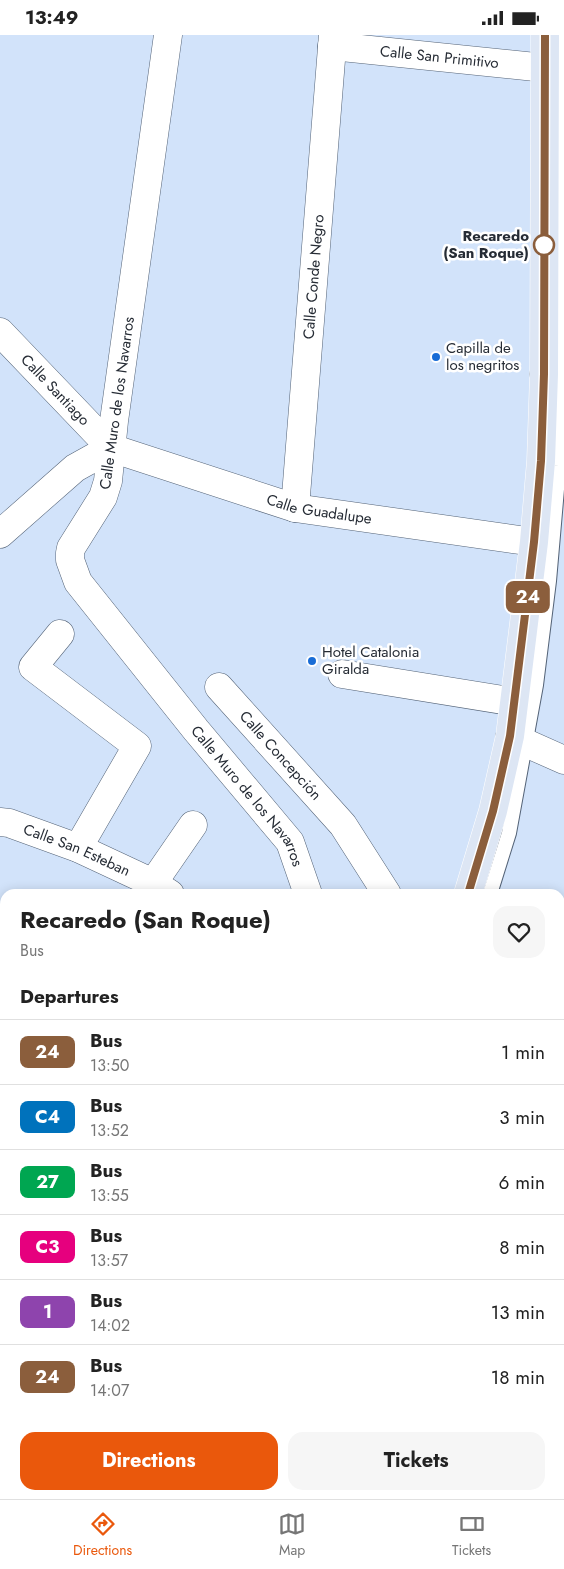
<!DOCTYPE html>
<meta charset="utf-8">
<style>
:root{--surface:#fff;--page:#f6f6f6;--text:#222;--muted:#767676;--line:#e0e0e0;--accent:#ea580c}
body{margin:0;font-family:Jost,sans-serif;background:var(--page);color:var(--text);height:100vh;display:flex;flex-direction:column;font-size:19px;white-space:nowrap}
*{box-sizing:border-box;margin:0}
p{font-size:16px;color:var(--muted)}
.icon{flex:none;width:28px;height:28px;fill:none;stroke:currentColor;stroke-width:2;stroke-linecap:round;stroke-linejoin:round}
.map{position:relative;flex:1;overflow:hidden}
.details{position:absolute;left:0px;top:854px;width:565px;height:611px;display:flex;flex-direction:column;background:var(--surface);border-radius:15px 15px 0 0;box-shadow:0 2px 12px #0003}
.details>*{flex:none}
.badge{padding:0 10px;border-radius:8px;font-size:18px;line-height:32px}
.map>.badge{position:absolute;translate:-50% -50%;box-shadow:0 0 0 2px #fff}
h2{padding:0 20px;font-size:19px;line-height:45px}
.round{display:grid;place-items:center;flex:none;width:52px;height:52px;border-radius:15px;background:var(--page)}
.summary{display:flex;align-items:center;justify-content:space-between;height:85px;padding:0 20px}
h1{font-size:24px;font-weight:700;line-height:38px}
.action{display:flex;gap:10px;margin-top:auto;padding:10px 20px}
.action a{flex:1;height:58px;border-radius:15px;background:var(--accent);color:#fff;font-size:20px;font-weight:700;line-height:58px;text-align:center}
.action a+a{background:var(--page);color:var(--text)}
ul{padding:0;list-style:none}
li{display:flex;align-items:center;gap:15px;height:65px;padding:0 20px;border-top:1px solid var(--line)}
li div{flex:1}
li b{display:block;font-size:19px}
li em{font-style:normal}
li .badge{min-width:55px;font-weight:700;text-align:center}
.status{display:flex;justify-content:space-between;align-items:center;height:35px;padding:0 25px;background:var(--surface);direction:ltr}
.status svg{height:14px;fill:currentColor}
.menu{display:flex;justify-content:space-around;align-items:center;height:70px;border-top:1px solid var(--line);background:var(--surface);font-size:14px;color:var(--muted)}
.menu a{display:grid;justify-items:center;gap:2px}
.menu .active{color:var(--accent)}
.map>svg:first-child{display:block}
.green{fill:url(#green-dots)}
.lines{fill:none;stroke-linecap:round;stroke-linejoin:round}
.lane-casing{stroke:#546377;stroke-width:16}
.street-casing{stroke:#546377;stroke-width:29}
.secondary-casing{stroke:#546377;stroke-width:29}
.primary-casing{stroke:#fff;stroke-width:29}
.lane{stroke:#fff;stroke-width:14}
.street{stroke:#fff;stroke-width:28}
.secondary{stroke:#eef3fa;stroke-width:28}
.primary{stroke:#dde6f4;stroke-width:28}
.line-casing{stroke:#fff;stroke-width:11}
.line{stroke:#8b5e3c;stroke-width:8}
.stop-dot{fill:#fff;stroke:#8b5e3c;stroke-width:2.5}
.poi-dot{fill:#186cd6;stroke:#fff;stroke-width:2}
.labels{text-anchor:middle;stroke-width:5;stroke-linejoin:round;paint-order:stroke}
.street-label{font-size:15px;fill:#262c35;stroke:#fff}
.stop-label{font-size:15px;font-weight:bold;fill:#262c35;stroke:#fff;text-anchor:end}
.poi-label{font-size:15px;fill:#262c35;stroke:#fff;text-anchor:start}
</style>
<div class="status"><b>13:49</b><svg viewBox="0 0 49 12"><path d="M0 12V9h3v3zM5 12V6h3v6zM10 12V3h3v9zM15 12V0h3v12zM26 1h20v11H26zM47 4h2v5h-2z"/></svg></div>
<div class="map">
<svg width="564" height="1464" viewBox="0 0 564 1464">
<defs>
<pattern id="green-dots" width="8" height="8" patternUnits="userSpaceOnUse" patternTransform="scale(1.25)"><rect width="8" height="8" fill="#8db7f3"/><path d="M2 2h.1M6 6h.1" fill="none" stroke="#7395c6" stroke-width="1.8" stroke-linecap="round"/></pattern>
</defs>
<rect width="100%" height="100%" fill="#d2e3fa"/>
<path class="green" d="M92,1460H146L144,1464H105Z"/>
<g class="lines">
<g class="lane-casing">
<g id="lane">
<path d="M490,859L509,798L536,650L549,546L559,431L561,348L559,163L563,0"/>
<path d="M305,1464L306,1460"/>
</g>
</g>
<g class="street-casing">
<g id="street">
<path id="s1" d="M168,0L114,386L108,446L103,462L71,513L70,518V525L78,547L196,695L290,807L308,859"/>
<path id="s2" d="M332,11L545,33"/>
<path d="M545,163H564"/>
<path id="s3" d="M0,297L111,413L295,473L534,507"/>
<path d="M544,339L564,350"/>
<path id="s4" d="M295,473L333,0"/>
<path d="M0,499L75,433L111,413"/>
<path d="M60,599L33,632L137,711L78,813"/>
<path d="M342,639L515,667"/>
<path id="s5" d="M219,652L343,790L387,859"/>
<path d="M510,701L564,725"/>
<path id="s6" d="M0,787L9,788L78,813L153,848L170,859"/>
<path d="M153,848L193,790"/>
<path d="M0,1033L5,1029"/>
<path d="M0,1238L5,1240"/>
<path d="M560,1392L564,1397"/>
<path d="M58,1460L71,1464"/>
<path d="M242,1460L255,1464"/>
<path d="M20,1464L22,1460"/>
</g>
</g>
<g class="secondary-casing">
<path id="secondary" d="M560,1068L564,1070"/>
</g>
<g class="primary-casing">
<g id="primary">
<path d="M468,859L493,776L510,701L534,507L541,426L544,339L545,0"/>
<path d="M560,1320L564,1316"/>
<path d="M320,1460L327,1464"/>
<path d="M283,1464L284,1460"/>
<path d="M372,1464L377,1460"/>
</g>
</g>
<use href="#lane" class="lane"/>
<use href="#street" class="street"/>
<use href="#secondary" class="secondary"/>
<use href="#primary" class="primary"/>
</g>
<g class="lines">
<g class="line-casing">
<path id="line" d="M468,859L493,776L510,701L534,507L541,426L544,339L545,0"/>
</g>
<use href="#line" class="line"/>
</g>
<circle class="stop-dot" cx="544" cy="210" r="10"/>
<g class="poi-dot">
<circle cx="436" cy="322" r="5"/>
<circle cx="312" cy="626" r="5"/>
</g>
<g class="labels">
<g class="street-label">
<text dy="5" stroke="none"><textPath href="#s2" startOffset="108">Calle San Primitivo</textPath></text>
<text dy="5" stroke="none"><textPath href="#s4" startOffset="232">Calle Conde Negro</textPath></text>
<text dy="5" stroke="none"><textPath href="#s3" startOffset="80">Calle Santiago</textPath></text>
<text transform="translate(117 368) rotate(-82)" y="5">Calle Muro de los Navarros</text>
<text dy="5" stroke="none"><textPath href="#s3" startOffset="378">Calle Guadalupe</textPath></text>
<text dy="5" stroke="none"><textPath href="#s5" startOffset="92">Calle Concepción</textPath></text>
<text dy="5" stroke="none"><textPath href="#s1" startOffset="836">Calle Muro de los Navarros</textPath></text>
<text dy="5" stroke="none"><textPath href="#s6" startOffset="82">Calle San Esteban</textPath></text>
</g>
<g class="stop-label">
<text x="529" y="206">Recaredo<tspan x="529" dy="17">(San Roque)</tspan></text>
</g>
<g class="poi-label">
<text x="446" y="318">Capilla de<tspan x="446" dy="17">los negritos</tspan></text>
<text x="322" y="622">Hotel Catalonia<tspan x="322" dy="17">Giralda</tspan></text>
</g>
</g>
</svg>
<b class="badge" style="left:528px;top:562px;background:#8b5e3c;color:#fff">24</b>
<section class="details">
<div class="summary"><div><h1>Recaredo (San Roque)</h1><p>Bus</p></div><a class="round"><svg class="icon" aria-label="heart" viewBox="0 0 24 24"><path d="M12 20l-8-8c-3-5 5-10 8-4 3-6 11-1 8 4z"/></svg></a></div>
<h2>Departures</h2>
<ul>
<li><span class="badge" style="background:#8b5e3c;color:#fff">24</span><div><b>Bus</b><p>13:50</p></div><em>1 min</em></li>
<li><span class="badge" style="background:#0072bc;color:#fff">C4</span><div><b>Bus</b><p>13:52</p></div><em>3 min</em></li>
<li><span class="badge" style="background:#00a651;color:#fff">27</span><div><b>Bus</b><p>13:55</p></div><em>6 min</em></li>
<li><span class="badge" style="background:#e6007e;color:#fff">C3</span><div><b>Bus</b><p>13:57</p></div><em>8 min</em></li>
<li><span class="badge" style="background:#8e44ad;color:#fff">1</span><div><b>Bus</b><p>14:02</p></div><em>13 min</em></li>
<li><span class="badge" style="background:#8b5e3c;color:#fff">24</span><div><b>Bus</b><p>14:07</p></div><em>18 min</em></li>
</ul>
<div class="action"><a>Directions</a><a>Tickets</a></div>
</section>
</div>
<nav class="menu">
<a class="active"><svg class="icon" aria-label="directions" viewBox="0 0 24 24"><path d="M12 3l9 9-9 9-9-9zM9 14v-3h6M13 9l2 2-2 2"/></svg>Directions</a>
<a><svg class="icon" aria-label="map" viewBox="0 0 24 24"><path d="M3 6l6-2 6 2 6-2v14l-6 2-6-2-6 2zM9 4v14M15 6v14"/></svg>Map</a>
<a><svg class="icon" aria-label="tickets" viewBox="0 0 24 24"><path d="M3 7h18v10H3zM15 7v10"/></svg>Tickets</a>
</nav>
